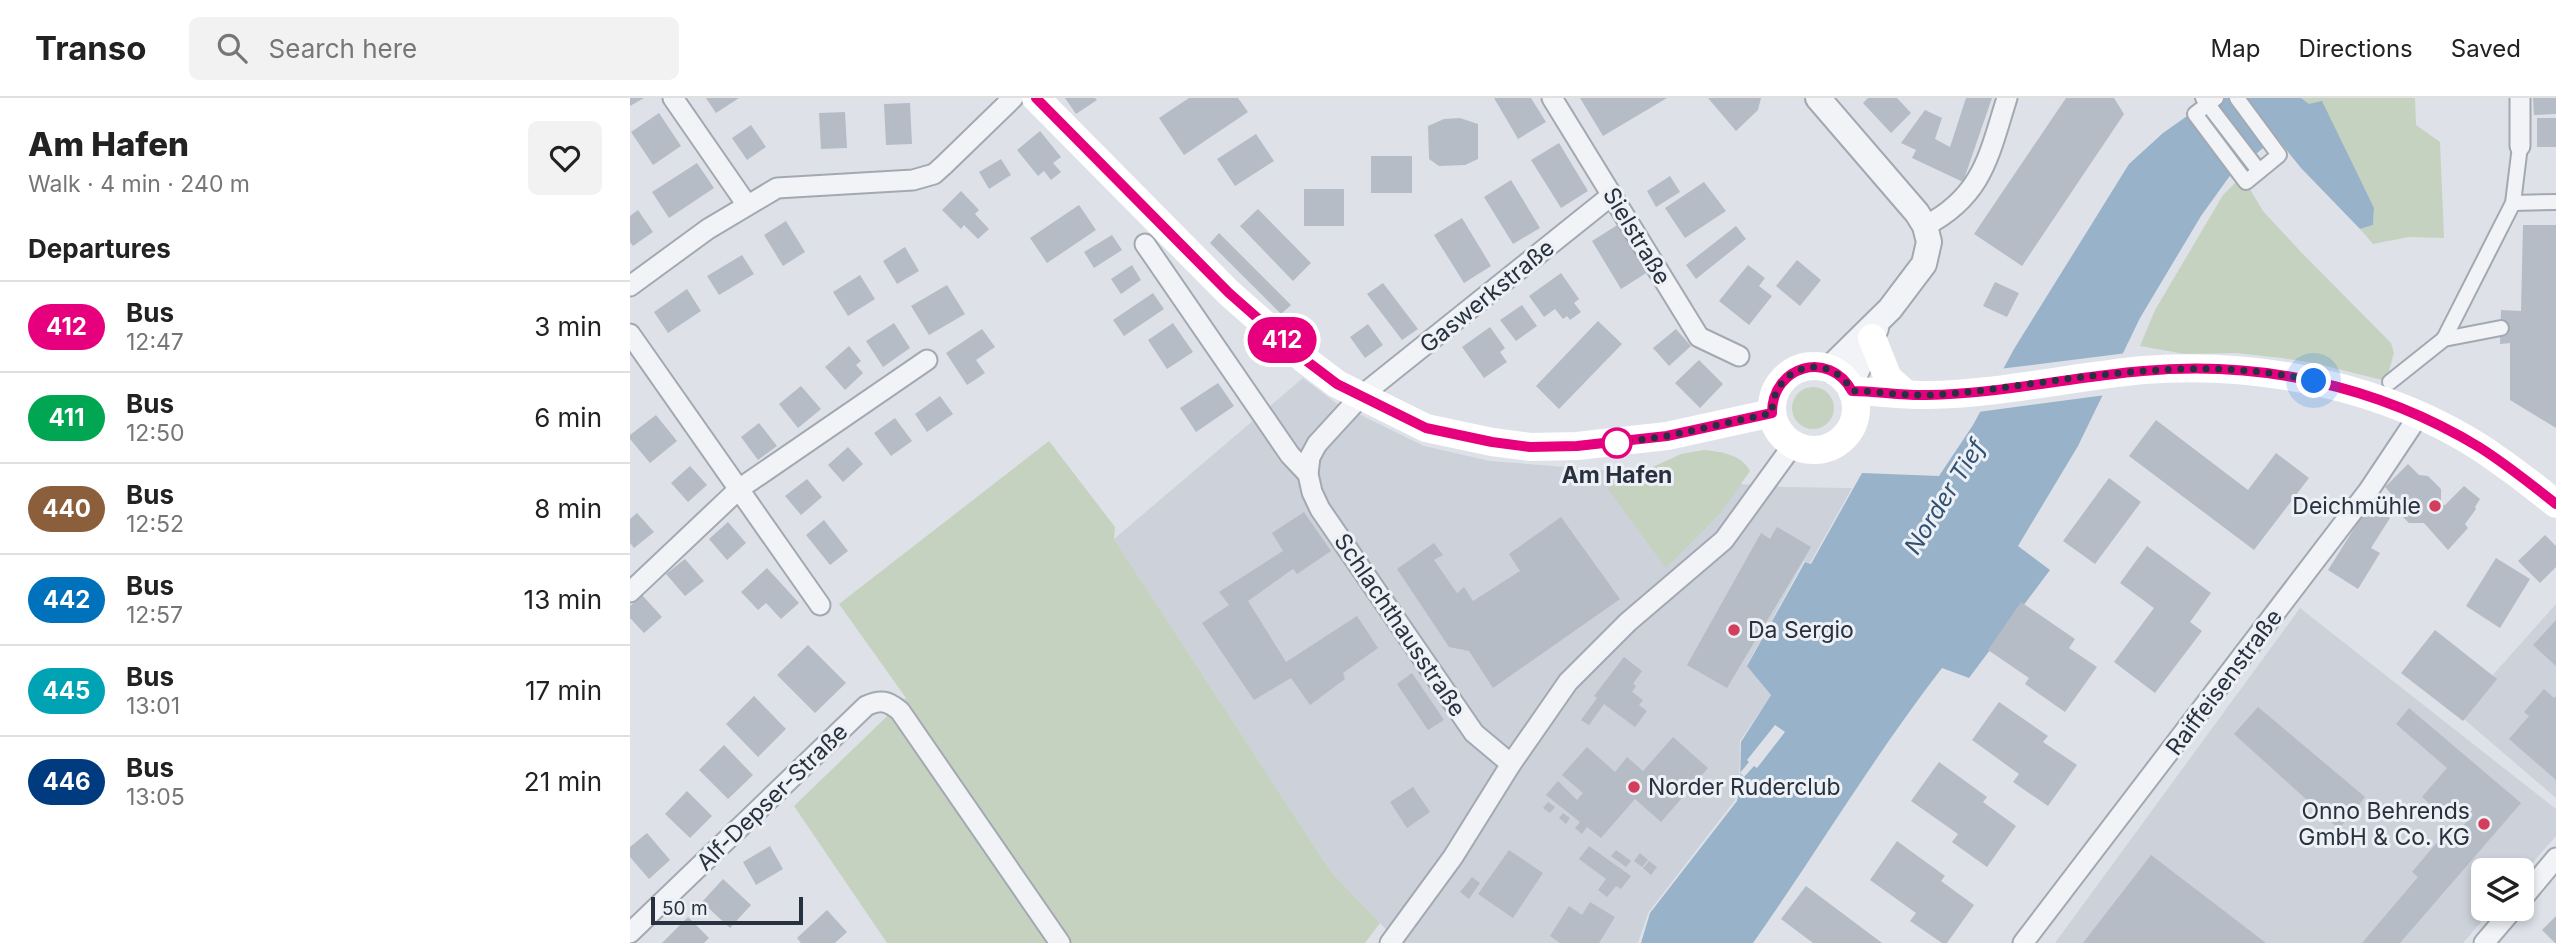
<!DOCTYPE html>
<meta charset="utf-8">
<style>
:root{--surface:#fff;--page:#f2f2f2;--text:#222;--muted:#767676;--line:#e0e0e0}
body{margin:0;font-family:Inter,sans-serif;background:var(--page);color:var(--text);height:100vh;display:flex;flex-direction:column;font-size:26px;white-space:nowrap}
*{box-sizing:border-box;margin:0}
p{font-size:23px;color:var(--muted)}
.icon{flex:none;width:38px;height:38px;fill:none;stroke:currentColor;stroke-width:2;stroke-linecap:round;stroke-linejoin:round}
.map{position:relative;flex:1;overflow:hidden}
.details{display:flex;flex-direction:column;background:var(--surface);width:630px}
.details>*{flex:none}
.badge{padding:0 14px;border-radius:23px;font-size:24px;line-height:46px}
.fabs{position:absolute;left:1841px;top:760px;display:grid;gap:14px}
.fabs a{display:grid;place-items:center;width:63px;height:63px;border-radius:10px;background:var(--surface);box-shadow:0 4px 10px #0003;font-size:35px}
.scale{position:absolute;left:21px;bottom:18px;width:152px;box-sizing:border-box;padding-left:7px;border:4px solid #27313f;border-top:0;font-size:19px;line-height:24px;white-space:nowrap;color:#27313f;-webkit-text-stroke:5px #edf1f6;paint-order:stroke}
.you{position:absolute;width:35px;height:35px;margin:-18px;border:5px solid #fff;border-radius:50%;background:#1a73e8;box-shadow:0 0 0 10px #1a73e833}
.map>.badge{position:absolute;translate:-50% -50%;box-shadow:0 0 0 4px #fff}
h2{padding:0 28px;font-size:26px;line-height:63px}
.round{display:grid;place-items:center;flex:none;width:74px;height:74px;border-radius:10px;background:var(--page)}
.headline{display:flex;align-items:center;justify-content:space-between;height:119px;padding:0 28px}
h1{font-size:33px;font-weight:800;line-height:52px}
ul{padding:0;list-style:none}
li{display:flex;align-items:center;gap:21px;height:91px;padding:0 28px;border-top:2px solid var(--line)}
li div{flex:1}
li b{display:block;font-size:26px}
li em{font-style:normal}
li .badge{min-width:77px;font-weight:700;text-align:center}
header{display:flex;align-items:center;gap:42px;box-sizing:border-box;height:98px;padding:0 35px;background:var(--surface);border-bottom:2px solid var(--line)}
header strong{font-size:33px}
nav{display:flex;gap:38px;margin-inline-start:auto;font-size:24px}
.search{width:490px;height:63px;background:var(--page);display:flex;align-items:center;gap:18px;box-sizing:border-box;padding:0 24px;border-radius:10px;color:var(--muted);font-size:26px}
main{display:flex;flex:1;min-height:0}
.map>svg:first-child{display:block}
.built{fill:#ccd1da}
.green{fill:#c5d2bf}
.water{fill:#98b2c9}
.pier{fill:#dee2e8}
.building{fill:#b5bcc5}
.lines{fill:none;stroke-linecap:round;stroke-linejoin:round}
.pedestrian-casing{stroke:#a3a9b2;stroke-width:18}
.minor-casing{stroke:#a3a9b2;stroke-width:23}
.tertiary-casing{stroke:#a3a9b2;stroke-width:28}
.pedestrian{stroke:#f1f3f6;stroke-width:14}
.minor{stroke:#f1f3f6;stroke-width:19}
.tertiary{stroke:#f1f3f6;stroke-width:24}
.secondary{stroke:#fff;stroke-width:28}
.line-casing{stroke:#fff;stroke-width:16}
.line{stroke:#e6007e;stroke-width:10}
.walk{stroke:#27313f;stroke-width:7;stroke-dasharray:0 12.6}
.stop-dot{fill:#fff;stroke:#e6007e;stroke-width:3.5}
.poi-dot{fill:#d23e5b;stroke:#edf1f6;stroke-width:2.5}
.labels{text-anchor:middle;stroke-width:6;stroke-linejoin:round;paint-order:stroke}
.street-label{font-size:23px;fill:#27313f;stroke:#edf1f6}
.stop-label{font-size:23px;font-weight:bold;fill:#27313f;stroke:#edf1f6}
.poi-label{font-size:23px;fill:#27313f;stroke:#edf1f6;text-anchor:end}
.water-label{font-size:24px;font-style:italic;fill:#305174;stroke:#edf1f6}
</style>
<header>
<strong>Transo</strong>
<div class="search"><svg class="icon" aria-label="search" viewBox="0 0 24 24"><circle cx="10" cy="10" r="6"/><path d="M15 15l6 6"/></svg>Search here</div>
<nav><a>Map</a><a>Directions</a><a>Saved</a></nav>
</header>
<main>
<section class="details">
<div class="headline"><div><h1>Am Hafen</h1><p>Walk · 4 min · 240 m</p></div><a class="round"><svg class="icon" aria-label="heart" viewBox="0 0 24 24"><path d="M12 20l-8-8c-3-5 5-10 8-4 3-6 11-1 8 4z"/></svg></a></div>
<h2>Departures</h2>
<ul>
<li><span class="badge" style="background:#e6007e;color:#fff">412</span><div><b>Bus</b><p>12:47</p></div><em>3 min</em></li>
<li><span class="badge" style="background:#00a651;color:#fff">411</span><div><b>Bus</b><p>12:50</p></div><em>6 min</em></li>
<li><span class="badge" style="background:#8b5e3c;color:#fff">440</span><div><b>Bus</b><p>12:52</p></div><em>8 min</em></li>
<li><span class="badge" style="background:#0072bc;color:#fff">442</span><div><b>Bus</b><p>12:57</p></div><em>13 min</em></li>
<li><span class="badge" style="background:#00a3b4;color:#fff">445</span><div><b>Bus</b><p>13:01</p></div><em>17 min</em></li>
<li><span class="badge" style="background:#003b80;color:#fff">446</span><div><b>Bus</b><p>13:05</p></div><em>21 min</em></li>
</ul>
</section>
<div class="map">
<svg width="1926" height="845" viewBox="0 0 1926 845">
<rect width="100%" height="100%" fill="#dee2e8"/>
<g class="built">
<path d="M673,280L706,305L794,348L860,363L998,374L1012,379L1153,389L1222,390L1180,465L1174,463L1117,567L1141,597L1110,643L1109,689L1105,702L1018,815L1008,845H769L701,774L484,441Z"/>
<path d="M1926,506V700L1828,616Z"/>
<path d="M1670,510L1926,711V738L1892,777V772H1853V810H1863L1833,845H1425Z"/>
</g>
<g class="green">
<path d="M1671,0H1785L1786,27L1810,44L1814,140L1779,139L1743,146L1730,131L1743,127L1744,110L1679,6Z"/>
<path d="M1612,78L1633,113L1670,153L1761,245L1764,255L1756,283L1684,265L1652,260L1606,255L1555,256L1510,248L1525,212L1593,97Z"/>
<circle cx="1183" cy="310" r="21"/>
<path d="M419,343L485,429L484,441L701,774L750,825L735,845H257L164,708L276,600L209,506Z"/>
<path d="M1074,352C1092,354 1111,356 1120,373L1091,414L1036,470L977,390L1051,356Z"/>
</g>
<path class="water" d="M1595,0H1671L1679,6L1692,3L1744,110L1743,127L1730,131L1671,70L1646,39L1599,79L1571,118L1510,220L1448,348L1388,448L1420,472L1339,580L1312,570C1244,658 1187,754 1123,845H1011L1020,815L1107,703L1110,689L1111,644L1141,597L1117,568L1175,464L1181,466L1232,375L1309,378L1343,327L1384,251L1499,66L1533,35L1560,16L1567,23Z"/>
<g class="pier">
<path d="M1497,255L1476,297L1348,314L1369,271Z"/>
<path d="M1145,627L1155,634L1127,670L1124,668L1114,679L1110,675L1119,664L1117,662Z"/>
</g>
<g class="building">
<path d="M0,0H14L0,8Z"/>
<path d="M76,0H109L86,15Z"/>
<path d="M435,0H465L467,2L446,16Z"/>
<path d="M559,0H608L618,14L554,57L529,20Z"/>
<path d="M864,0H901L916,24L888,41Z"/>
<path d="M950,0H1037L973,38Z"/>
<path d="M1078,0H1131L1128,12L1106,33Z"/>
<path d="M1238,0H1267L1281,15L1261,35L1233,5Z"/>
<path d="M1336,0H1362L1333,84L1282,60L1286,52L1271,45L1295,12L1312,20L1305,41L1320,49Z"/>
<path d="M1436,0H1484L1494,16L1392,168L1344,136Z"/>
<path d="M1903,0H1926V16L1904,17Z"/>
<path d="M280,5L282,46L256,47L254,6Z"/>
<path d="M215,14L217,50L191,51L189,15Z"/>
<path d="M29,15L51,48L23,67L1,34Z"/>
<path d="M830,20L848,26V61L835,67L809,68L799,61L798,28L814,21Z"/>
<rect x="1907" y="20" width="19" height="29"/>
<path d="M121,27L136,49L117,62L102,40Z"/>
<path d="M410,33L431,59L423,65L431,74L421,82L414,73L408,78L387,52Z"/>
<path d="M626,36L644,63L605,88L587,61Z"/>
<path d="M929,45L958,93L931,110L901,62Z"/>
<rect x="741" y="58" width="41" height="37"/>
<path d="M371,61L381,77L359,91L349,74Z"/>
<path d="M67,65L84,90L39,120L22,94Z"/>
<path d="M1040,78L1050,94L1026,109L1017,93Z"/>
<path d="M881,82L910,130L883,146L854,99Z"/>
<path d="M1074,84L1096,113L1055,140L1035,110Z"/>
<rect x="674" y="91" width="40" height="37"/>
<path d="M331,93L349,112L345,116L359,131L348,141L334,127L331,131L312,112Z"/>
<path d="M449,107L466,132L417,165L400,140Z"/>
<path d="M628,111L681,165L663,183L610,128Z"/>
<path d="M8,112L23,134L3,148L0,144V118Z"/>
<path d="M832,120L861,168L834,185L804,137Z"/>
<path d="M156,123L175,154L153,168L134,137Z"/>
<path d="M989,126L1018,174L991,191L962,143Z"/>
<path d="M1893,127H1926V330L1880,302V245L1870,246L1871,212L1891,213Z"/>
<path d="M1106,128L1116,141L1066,181L1056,167Z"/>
<path d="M589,135L661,207L651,216L580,145Z"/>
<path d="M482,137L492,152L464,170L454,154Z"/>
<path d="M275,149L289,173L267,186L253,163Z"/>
<path d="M112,157L124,176L89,197L77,178Z"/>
<path d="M1167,162L1191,182L1170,208L1146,188Z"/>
<path d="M502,167L511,182L491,196L481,181Z"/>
<path d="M1118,167L1135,180L1129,188L1142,198L1119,227L1089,203Z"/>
<path d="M931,175L949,201L944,205L951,214L940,222L937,218L933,221L925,211L914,219L899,198Z"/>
<path d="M230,177L245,201L218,218L203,194Z"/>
<path d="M1365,184L1389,195L1377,219L1353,208Z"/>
<path d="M753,185L788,231L772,242L737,196Z"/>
<path d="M317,187L335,216L299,237L281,208Z"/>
<path d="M57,191L71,213L38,235L24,214Z"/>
<path d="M523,195L534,211L494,238L483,222Z"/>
<path d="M892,207L907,228L886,243L870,222Z"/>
<path d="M968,223L992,246L929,311L906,288Z"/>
<path d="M264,225L280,250L253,269L236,243Z"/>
<path d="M543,225L563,254L537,271L518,242Z"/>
<path d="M738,226L753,247L735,260L720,239Z"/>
<path d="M860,229L875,250L870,254L877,264L854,280L832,249Z"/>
<path d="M352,231L365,249L346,262L355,275L337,287L316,255Z"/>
<path d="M1046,231L1061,248L1039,268L1023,250Z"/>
<path d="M219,248L231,263L226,267L233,275L215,292L195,269Z"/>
<path d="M1069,262L1093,286L1070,310L1045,285Z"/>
<path d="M588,285L604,308L566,334L550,310Z"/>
<path d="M171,288L191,311L168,330L149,306Z"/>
<path d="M310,298L323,316L297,334L285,316Z"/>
<path d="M26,317L47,343L20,365L0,341V337Z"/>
<path d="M265,320L282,343L261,358L244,335Z"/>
<path d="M1526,322L1618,392L1646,355L1679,380L1624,452L1499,358Z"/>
<path d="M129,325L147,348L128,362L111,339Z"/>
<path d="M218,349L233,366L213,384L198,367Z"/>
<path d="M1778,366L1789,377L1798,378L1811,391V407H1815L1834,388L1850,401L1845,409L1846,411L1835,426L1838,430L1818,452L1794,425H1779L1765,411V400L1755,389Z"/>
<path d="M60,368L77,387L58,404L41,385Z"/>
<path d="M1479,380L1511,404L1465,466L1433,443Z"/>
<path d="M177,381L192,399L171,417L155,398Z"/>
<path d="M1739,407L1760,420L1741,450L1750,455L1728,491L1698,472Z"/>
<path d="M674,414L701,453L667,476L663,471L618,503L656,564L727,518L748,550L713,575L715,581L680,607L661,580L624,602L572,525L599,507L589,494L653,453L642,435Z"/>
<path d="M7,415L24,434L4,450L0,445V421Z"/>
<path d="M931,419L990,501L863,590L839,553L819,549L767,471L804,445L813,457L804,462L827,495L834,489L843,503L890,473L879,456Z"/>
<path d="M194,422L218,453L200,467L176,437Z"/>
<path d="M98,424L116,445L97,462L79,441Z"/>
<path d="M1147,429L1181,449L1097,590L1057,567L1131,435L1140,441Z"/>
<path d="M1915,437L1926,448V469L1910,485L1888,463Z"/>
<path d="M1517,448L1581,495L1560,524L1572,533L1525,595L1484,564L1524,510L1490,485Z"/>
<path d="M1866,460L1900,481L1870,530L1836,508Z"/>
<path d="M55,461L74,483L55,498L36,476Z"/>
<path d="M137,470L169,505L151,521L136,505L128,512L111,494Z"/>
<path d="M12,497L32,519L14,535L0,520V508Z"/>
<path d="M1391,504L1445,541L1439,550L1467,569L1435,614L1395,586L1399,580L1358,552Z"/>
<path d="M1926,522V568L1903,547Z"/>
<path d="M1805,532L1867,581L1833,623L1771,575Z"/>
<path d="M178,547L216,585L185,615L147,577Z"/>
<path d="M994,559L1012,573L1003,586L1006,588L1002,594L1013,602L1009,607L1017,613L1005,629L974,606L959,627L951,622L967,600L964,598Z"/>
<path d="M782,575L814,622L798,632L767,586Z"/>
<path d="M1914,591L1924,600L1926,598V682L1879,641L1899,618L1894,614Z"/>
<path d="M124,598L156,631L128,659L96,626Z"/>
<path d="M1369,604L1418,638L1413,644L1447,667L1418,708L1383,684L1389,676L1342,642Z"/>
<path d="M1628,609L1735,699L1709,731L1604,636Z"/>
<path d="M1779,610L1891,705L1770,845H1732L1788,779L1782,774L1821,728L1828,734L1843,716L1834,708L1821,724L1792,699L1817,670L1766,626Z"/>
<path d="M1043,639L1078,670L1031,724L1005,701L971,740L957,729L952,736L945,730L950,724L916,697L928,683L947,702L953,695L932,677L957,649L985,674L997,659L1013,673Z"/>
<path d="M94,647L123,677L98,701L69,672Z"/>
<path d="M1309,664L1357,699L1353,704L1386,728L1357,769L1322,744L1328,736L1281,703Z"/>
<path d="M783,689L800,714L777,730L760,704Z"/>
<path d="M57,693L82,718L60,740L35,716Z"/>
<path d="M918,704L925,709L920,715L913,710Z"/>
<path d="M933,715L940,720L936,726L929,720Z"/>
<path d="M17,735L40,762L19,781L0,759V749Z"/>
<path d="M1267,743L1315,778L1311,783L1344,807L1317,845H1312L1280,823L1286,815L1240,782Z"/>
<path d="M140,748L153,771L126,787L113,764Z"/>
<path d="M959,748L1001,778L991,791L986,788L977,799L968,792L976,781L949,761Z"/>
<path d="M879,752L913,775L883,820L848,796Z"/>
<path d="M986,752L1001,763L996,769L981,758Z"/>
<path d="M1010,755L1018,762L1012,769L1004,763Z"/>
<path d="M1521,757L1636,845H1453Z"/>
<path d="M1019,763L1027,769L1021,777L1013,770Z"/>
<path d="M842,779L850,785L839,801L830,794Z"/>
<path d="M93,781L121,807L100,830L72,804Z"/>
<path d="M1176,788L1252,845H1183L1151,821Z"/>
<path d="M960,804L985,819L969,845H930L920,838L939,808L952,817Z"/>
<path d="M197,812L217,834L205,845H171L167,840Z"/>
<path d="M1926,818V845H1925L1912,832Z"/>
<path d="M58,819L79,840L74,845H32Z"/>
</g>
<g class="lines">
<g class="pedestrian-casing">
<g id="pedestrian">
<path d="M1573,0L1629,73"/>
<path d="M1586,0L1565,16L1616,84L1649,57L1607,0"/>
<path d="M1883,105L1926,104"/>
<path d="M1814,241L1883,105L1890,48"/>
<path d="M1760,284L1814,241L1871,230"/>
</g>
</g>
<g class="minor-casing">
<g id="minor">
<path d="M43,0L117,107"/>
<path d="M922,0L1069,239L1109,258"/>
<path d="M1890,0V48"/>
<path d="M1295,128C1353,98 1359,57 1377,0"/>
<path d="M515,146L660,357L678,376"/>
<path d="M0,188L78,131L147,90L283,82L304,76L314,67L383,0"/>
<path d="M0,236L190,507"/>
<path d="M0,494L109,391L297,262"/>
<path d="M881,666L844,635L690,411L682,394L678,376L680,359L687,346L731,298L982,97"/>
<path d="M1892,801L1926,760"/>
<path d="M0,835L236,608C251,601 258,603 270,613L430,845"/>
<path d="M760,845L823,759L881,666L938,584L998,524L1094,442L1163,347"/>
<path d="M1393,845L1739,392L1789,317"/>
<path d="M1854,845L1884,810"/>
</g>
</g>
<g class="tertiary-casing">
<g id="tertiary">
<path d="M1188,0L1287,115L1295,128L1299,144L1294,166L1260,211L1199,271"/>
<path d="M1220,288L1246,230"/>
</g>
</g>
<use href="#pedestrian" class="pedestrian"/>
<use href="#minor" class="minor"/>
<use href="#tertiary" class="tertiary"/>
<g class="secondary">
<path d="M406,0L599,195L674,261L707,286L796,330L862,344L900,349L947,348L1037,338L1142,315"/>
<path d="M1242,240L1258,280L1275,295"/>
<circle cx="1184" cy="310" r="42"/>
<path d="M1222,293C1247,293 1272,298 1297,297C1369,296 1441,279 1513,272C1628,263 1756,288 1854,352C1879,369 1903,387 1926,406"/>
</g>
</g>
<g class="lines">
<g class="line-casing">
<path id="line" d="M406,0L599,195L674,261L707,286L796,330L862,344L900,349L947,348L1037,338L1142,315C1142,268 1199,251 1222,293C1247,293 1272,298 1297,297C1369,296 1441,279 1513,273C1631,262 1748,288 1849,349C1876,366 1901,386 1926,406"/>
</g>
<use href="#line" class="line"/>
<path class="walk" d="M987,345L1037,338L1142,315C1142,268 1199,251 1222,293C1247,293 1272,298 1297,297C1336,296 1375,289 1414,284C1504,272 1594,262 1684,283"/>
</g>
<circle class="stop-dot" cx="987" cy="345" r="14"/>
<g class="poi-dot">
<circle cx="1805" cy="408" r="7"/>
<circle cx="1104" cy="532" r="7"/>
<circle cx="1004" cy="689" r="7"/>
<circle cx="1854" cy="726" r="7"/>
</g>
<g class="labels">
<g class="street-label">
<text transform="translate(1007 138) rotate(59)" y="8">Sielstraße</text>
<text transform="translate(857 198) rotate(-39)" y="8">Gaswerkstraße</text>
<text transform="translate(770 527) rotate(56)" y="8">Schlachthausstraße</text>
<text transform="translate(1594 584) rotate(-53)" y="8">Raiffeisenstraße</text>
<text transform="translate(142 699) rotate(-44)" y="8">Alf-Depser-Straße</text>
</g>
<g class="stop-label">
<text x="987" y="385">Am Hafen</text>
</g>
<g class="poi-label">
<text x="1791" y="416">Deichmühle</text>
<text x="1118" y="540" text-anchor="start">Da Sergio</text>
<text x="1018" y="697" text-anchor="start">Norder Ruderclub</text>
<text x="1840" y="721">Onno Behrends<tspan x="1840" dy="26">GmbH &amp; Co. KG</tspan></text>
</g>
<g class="water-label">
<text transform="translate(1315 399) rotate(-58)" y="8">Norder Tief</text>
</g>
</g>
</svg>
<div class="fabs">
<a><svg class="icon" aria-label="layers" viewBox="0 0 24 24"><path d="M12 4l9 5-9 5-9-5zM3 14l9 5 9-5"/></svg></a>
</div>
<div class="scale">50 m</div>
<div class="you" style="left:1684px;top:283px"></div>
<b class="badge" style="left:652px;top:242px;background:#e6007e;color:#fff">412</b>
</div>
</main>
